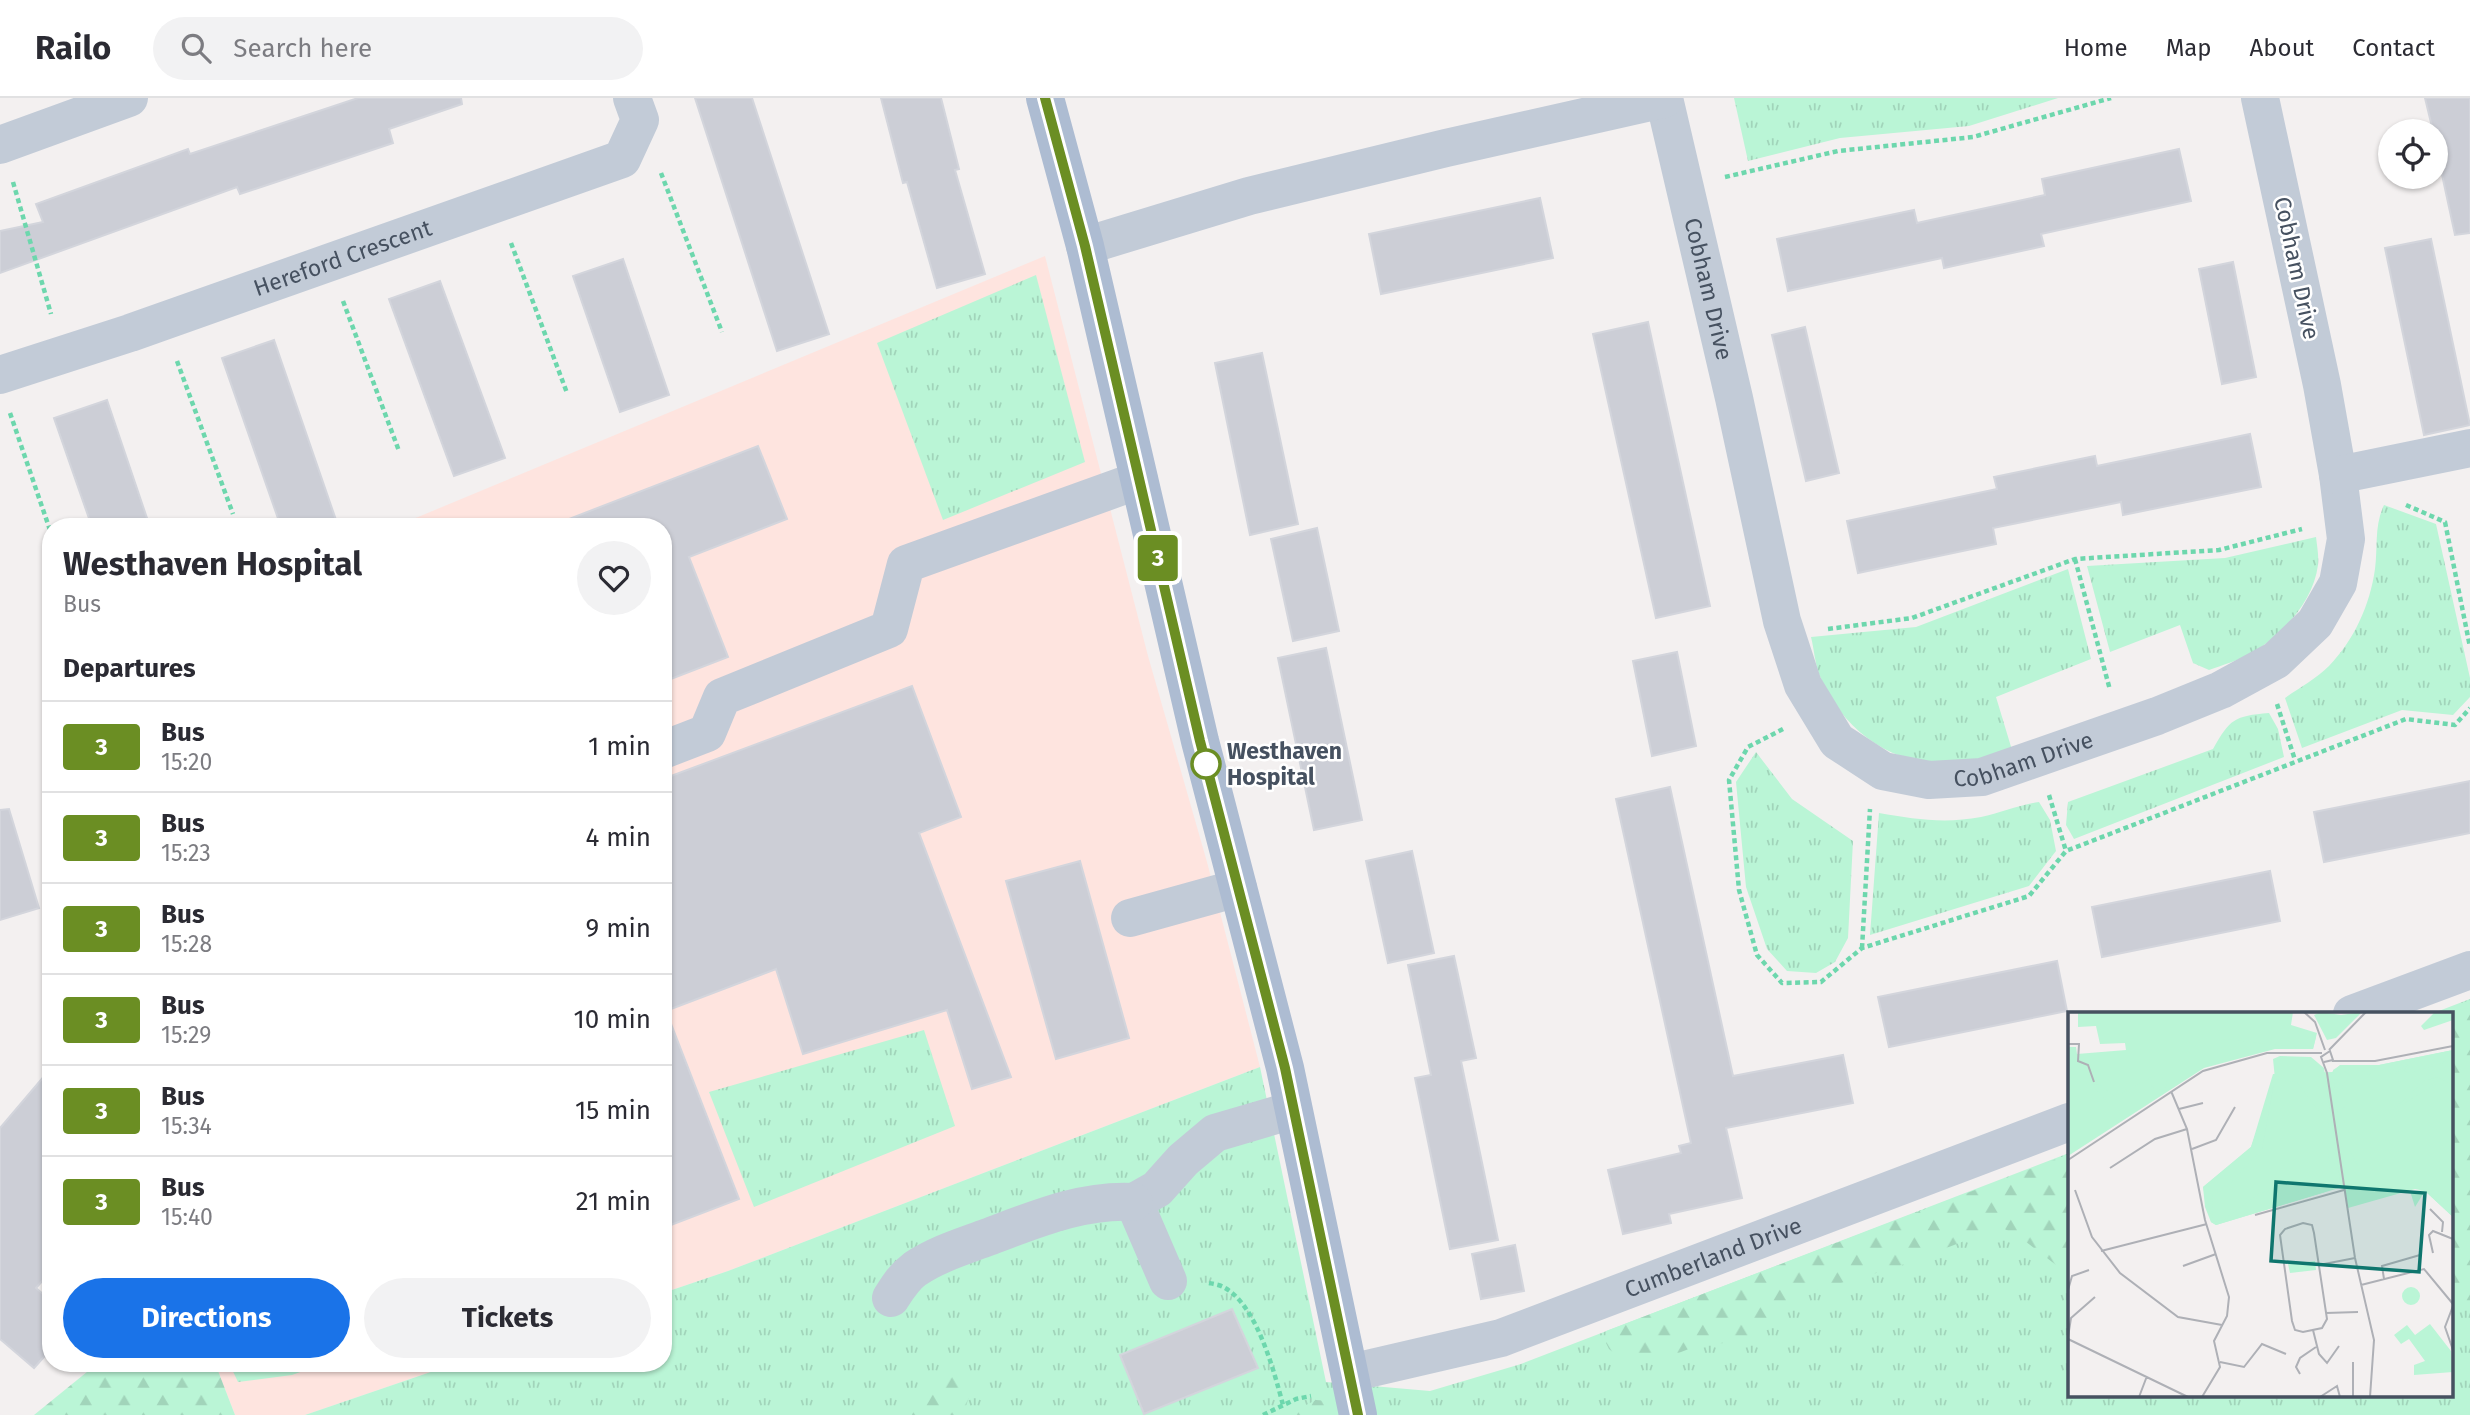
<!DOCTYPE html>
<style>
:root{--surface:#fff;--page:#f2f2f3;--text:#2b2b33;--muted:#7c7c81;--line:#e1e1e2;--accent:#1a73e8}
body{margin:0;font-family:"Fira Sans",sans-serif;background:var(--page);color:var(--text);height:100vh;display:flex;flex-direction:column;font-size:26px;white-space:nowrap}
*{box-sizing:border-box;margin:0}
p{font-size:23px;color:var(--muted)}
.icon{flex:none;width:38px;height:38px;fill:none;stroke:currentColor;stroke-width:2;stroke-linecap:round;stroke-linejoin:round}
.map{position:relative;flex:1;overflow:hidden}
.panel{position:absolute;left:42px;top:420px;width:630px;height:854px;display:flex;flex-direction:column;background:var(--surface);border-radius:28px;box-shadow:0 2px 5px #0004}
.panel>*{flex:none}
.badge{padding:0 14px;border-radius:5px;font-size:24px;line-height:46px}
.buttons{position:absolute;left:2378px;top:21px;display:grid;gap:14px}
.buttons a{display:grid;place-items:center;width:70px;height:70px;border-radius:50%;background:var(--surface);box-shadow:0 2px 5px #0004;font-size:35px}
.map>.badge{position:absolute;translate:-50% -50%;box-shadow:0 0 0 4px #fff}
h2{padding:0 21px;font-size:26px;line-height:63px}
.round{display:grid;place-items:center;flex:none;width:74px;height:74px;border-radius:37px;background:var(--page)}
.head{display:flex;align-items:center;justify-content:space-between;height:119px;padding:0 21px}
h1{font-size:33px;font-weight:700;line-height:52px}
.primary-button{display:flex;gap:14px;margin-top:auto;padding:14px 21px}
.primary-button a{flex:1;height:80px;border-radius:42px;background:var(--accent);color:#fff;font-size:28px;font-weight:700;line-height:80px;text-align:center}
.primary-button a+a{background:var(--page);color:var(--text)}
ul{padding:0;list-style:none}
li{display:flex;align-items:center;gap:21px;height:91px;padding:0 21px;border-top:2px solid var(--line)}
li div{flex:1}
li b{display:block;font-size:26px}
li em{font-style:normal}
li .badge{min-width:77px;font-weight:700;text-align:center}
header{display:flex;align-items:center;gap:42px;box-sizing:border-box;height:98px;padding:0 35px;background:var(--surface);border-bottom:2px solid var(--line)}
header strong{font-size:33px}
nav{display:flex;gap:38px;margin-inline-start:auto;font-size:24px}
.search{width:490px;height:63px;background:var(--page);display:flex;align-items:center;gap:18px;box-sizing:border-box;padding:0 24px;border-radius:38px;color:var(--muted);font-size:26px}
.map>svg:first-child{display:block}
.medical{fill:#fee4df}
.grass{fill:url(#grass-tufts)}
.forest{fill:url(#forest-firs)}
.building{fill:#ccced6;stroke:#d3d5dc;stroke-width:2}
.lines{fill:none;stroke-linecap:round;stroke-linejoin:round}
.path{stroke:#6dd7ad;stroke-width:4.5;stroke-dasharray:5 3.5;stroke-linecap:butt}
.minor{stroke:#c2cbd7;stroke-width:38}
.major{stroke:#adbcd2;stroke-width:38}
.line-casing{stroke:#fff;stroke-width:16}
.line{stroke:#6b8e23;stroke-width:10}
.stop-dot{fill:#fff;stroke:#6b8e23;stroke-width:3.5}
.labels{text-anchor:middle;stroke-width:5;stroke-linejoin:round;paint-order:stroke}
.street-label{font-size:23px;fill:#465160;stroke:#fff}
.stop-label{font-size:23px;font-weight:bold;fill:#465160;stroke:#fff;text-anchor:start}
.inset-road{fill:none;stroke:#aeb0b6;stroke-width:2}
.view{fill:#0f766e;fill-opacity:0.15;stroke:#0f766e;stroke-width:3.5}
.inset-edge{fill:none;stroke:#465160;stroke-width:3.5}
</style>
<header>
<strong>Railo</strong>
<div class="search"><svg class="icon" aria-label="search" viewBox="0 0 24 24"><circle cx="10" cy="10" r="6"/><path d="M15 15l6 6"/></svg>Search here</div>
<nav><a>Home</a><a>Map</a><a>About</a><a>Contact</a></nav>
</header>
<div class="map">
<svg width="2470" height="1317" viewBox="0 0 2470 1317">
<defs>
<pattern id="grass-tufts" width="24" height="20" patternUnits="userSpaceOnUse" patternTransform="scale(1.75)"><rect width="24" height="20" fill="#baf5d6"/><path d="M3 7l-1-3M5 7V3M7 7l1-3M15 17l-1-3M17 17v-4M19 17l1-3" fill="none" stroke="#a1d4ba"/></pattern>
<pattern id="forest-firs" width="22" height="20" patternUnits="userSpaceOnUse" patternTransform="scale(1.75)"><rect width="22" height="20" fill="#baf5d6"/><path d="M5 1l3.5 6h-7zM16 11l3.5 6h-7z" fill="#a1d4ba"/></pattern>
</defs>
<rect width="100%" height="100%" fill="#f3f0f0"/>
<g class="medical">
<path d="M1045,158L1148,558L1207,764L1260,969L728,1173L663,1195V429H394Z"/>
<path d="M215,1265H457L305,1317H235Z"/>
</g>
<g class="grass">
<path d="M1734,0H2058L1969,28L1840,40L1748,63Z"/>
<path d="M1036,177L1085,364L943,422L877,245Z"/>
<path d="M2384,407L2436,426L2470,580V599L2453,617L2402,612L2302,650L2285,600C2299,590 2317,580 2329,568C2354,542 2370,507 2375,471C2378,449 2374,428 2384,407Z"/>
<path d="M2316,439C2317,448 2319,458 2318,467C2313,505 2282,537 2250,556C2238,563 2222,567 2209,572L2193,565L2180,527L2110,554L2087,468L2225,460Z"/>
<path d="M2068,471L2091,561L1996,599L2012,652C2002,655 1992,660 1981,662C1911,679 1846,643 1819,576C1815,565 1814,551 1811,539L1916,529Z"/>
<path d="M2269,615L2278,631L2284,659L2074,741L2066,727L2068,704L2213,651C2230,621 2234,618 2269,615Z"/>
<path d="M1756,654L1792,701L1853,743L1848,840L1835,864L1816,875L1787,873L1767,851L1746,789L1736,684Z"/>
<path d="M2039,704L2050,722L2056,753L2029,788L1870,837L1879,715C1914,721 1944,726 1981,719C2000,715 2019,707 2039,704Z"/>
<path d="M2470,901V1317H305L457,1265H663V1195L728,1173L1260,969L1326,1284L1430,1293L1521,1266L2069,1055V1298H2451V916H2431Z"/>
<path d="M924,932L955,1028L754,1109L709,994Z"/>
<path d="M229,1265H325L292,1277L238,1284Z"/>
</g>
<g class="forest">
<path d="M2470,902V1206L2456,1203L2451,1207V916H2433Z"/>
<path d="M2069,1056V1177L2021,1140L2001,1129L1894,1170L1802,1196L1765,1229L1738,1244L1699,1247L1658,1263L1620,1260L1609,1251L1605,1243L1606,1233Z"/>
<path d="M98,1265H215L235,1317H34Z"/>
<path d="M955,1268L971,1293L963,1317H911C920,1286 927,1282 955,1268Z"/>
<path d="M1316,1302L1329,1303L1332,1317H1286Z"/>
</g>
<g class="building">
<path d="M358,0H461L462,6L389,31L393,45L240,96L237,89L0,175V133L43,124L36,106L188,51L190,56Z"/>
<path d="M695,0H752L829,236L777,253Z"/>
<path d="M881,0H941L959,71L955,72L985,176L937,190L907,84L903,85Z"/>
<path d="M2425,0H2470V135L2455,137L2436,49V33H2433Z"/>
<path d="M2179,51L2191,103L2041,136L2044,148L1944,170L1942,160L1788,193L1777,141L1914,112L1917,125L2045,97L2042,81Z"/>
<path d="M1540,100L1553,160L1381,196L1369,136Z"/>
<path d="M2431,141L2470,327L2424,337L2385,150Z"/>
<path d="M623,161L669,297L620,314L573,178Z"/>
<path d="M2233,164L2256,279L2222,286L2199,171Z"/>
<path d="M440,183L505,360L454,378L389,201Z"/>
<path d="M1648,224L1710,508L1656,520L1593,236Z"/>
<path d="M1805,229L1839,375L1806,383L1772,237Z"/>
<path d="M274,242L336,422L317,429H281L222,260Z"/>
<path d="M1262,255L1298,426L1250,437L1215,265Z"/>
<path d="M107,302L150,429H92L54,320Z"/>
<path d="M2250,336L2261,389L2123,417L2121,404L1993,430L1996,446L1858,475L1847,423L1997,391L1994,379L2095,358L2097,368Z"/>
<path d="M758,348L787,421L689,459L728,559L663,584V429H557L556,426Z"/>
<path d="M1317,430L1339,533L1293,543L1271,441Z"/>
<path d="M1326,550L1362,722L1314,732L1278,560Z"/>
<path d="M1677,554L1696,648L1652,658L1633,563Z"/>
<path d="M912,588L961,719L919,735L1011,979L972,991L947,912L803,956L776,871L663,914V681Z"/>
<path d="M2470,683V735L2324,764L2314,714Z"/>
<path d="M1670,689L1733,978L1843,957L1853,1005L1726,1030L1742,1100L1669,1116L1671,1125L1623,1136L1608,1072L1681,1055L1679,1048L1691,1045L1616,701Z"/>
<path d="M9,711L39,810L0,822V712Z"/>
<path d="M1412,753L1434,855L1388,865L1366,763Z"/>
<path d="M1080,763L1129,940L1056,961L1006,783Z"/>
<path d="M2270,773L2280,823L2102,859L2092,809Z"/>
<path d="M1454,858L1476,960L1461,963L1498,1142L1450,1151L1415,980L1431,977L1408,867Z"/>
<path d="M2057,863L2067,913L1889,949L1878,899Z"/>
<path d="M666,913L739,1101L663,1130V914Z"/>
<path d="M51,970V1173L36,1190L51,1203V1251L34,1270L0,1241V1030Z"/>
<path d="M1515,1147L1524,1193L1481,1201L1472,1156Z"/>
<path d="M1232,1211L1258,1270L1144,1316L1120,1257Z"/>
</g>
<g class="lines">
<g class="path">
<path d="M661,75L722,234"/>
<path d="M1725,79L1838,53L1973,39L2111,0"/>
<path d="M13,84L51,216"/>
<path d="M511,145L567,295"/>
<path d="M343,203L399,353"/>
<path d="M177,263L233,416"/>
<path d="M10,315L51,435"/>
<path d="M2406,407L2445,424L2470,549"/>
<path d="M2075,461L2110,592"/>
<path d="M1828,531L1912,520L2075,461L2219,452L2302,431"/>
<path d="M2277,606L2295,662"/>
<path d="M1783,631L1748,649L1729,682L1739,792L1757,857L1782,885L1821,884L1862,850L2029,798L2066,753L2406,621L2455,627L2470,610"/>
<path d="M2049,697L2066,753"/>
<path d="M1862,850L1870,711"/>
<path d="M1209,1185C1214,1186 1221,1187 1225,1190C1257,1208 1274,1273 1283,1307"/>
<path d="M1263,1317L1296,1301L1311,1298"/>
</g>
<g class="minor">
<path id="s1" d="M1664,0L1734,300L1782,523L1803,587L1837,643L1883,673L1929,682L1982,679L2157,618L2221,592L2276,562L2315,525L2338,485L2346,441L2338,377L2322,287L2260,0"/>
<path d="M0,47L129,0"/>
<path d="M1085,148L1249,98L1446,50L1664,1"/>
<path id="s2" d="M0,277L130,235L622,61L640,22L632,0"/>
<path d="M2338,377L2470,350"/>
<path d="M663,652L707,635L722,599L889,531L906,466L1139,382"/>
<path d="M1130,820L1238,790"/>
<path d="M2352,916L2470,872"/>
<path d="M1168,1183L1134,1104L1157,1091L1183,1062L1215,1035L1293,1012"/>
<path d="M891,1200C898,1189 904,1179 915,1171C937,1156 964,1148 988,1139C1036,1121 1083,1101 1134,1104"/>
<path id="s3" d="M1350,1275L1501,1240L2069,1024"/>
</g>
<path class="major" d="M1045,0L1085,148L1200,643L1285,970L1358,1317"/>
</g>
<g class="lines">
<g class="line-casing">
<path id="line" d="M1045,0L1085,148L1200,643L1285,970L1358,1317"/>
</g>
<use href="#line" class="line"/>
</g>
<circle class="stop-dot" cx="1206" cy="666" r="14"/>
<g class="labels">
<g class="street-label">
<text dy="8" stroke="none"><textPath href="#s2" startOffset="362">Hereford Crescent</textPath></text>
<text transform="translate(2297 170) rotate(78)" y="8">Cobham Drive</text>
<text dy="8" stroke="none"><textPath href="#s1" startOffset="196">Cobham Drive</textPath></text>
<text dy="8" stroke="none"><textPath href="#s1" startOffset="868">Cobham Drive</textPath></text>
<text dy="8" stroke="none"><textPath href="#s3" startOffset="382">Cumberland Drive</textPath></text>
</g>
<g class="stop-label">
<text x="1227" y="661">Westhaven<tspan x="1227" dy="26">Hospital</tspan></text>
</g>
</g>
<g transform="translate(2068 914)">
<rect width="385" height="385" fill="#f3f0f0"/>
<path d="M10,0H155V26L248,25L245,37H207L136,56L0,144V35H8L9,42L58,38L57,31L32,32L28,14L10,15ZM385,38V205L357,179L347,177L280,196L277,177L271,176L148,213L143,210L135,175L183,135L205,62L264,60L272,53H311ZM247,249L248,258L222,261L220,252ZM334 284a9 9 0 1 1 18 0a9 9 0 1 1-18 0Z" fill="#baf5d6"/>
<path d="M253,0L273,3L294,0L268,26L259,28L246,3ZM385,38L375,51L341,61L336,59L340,52L326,62L306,56L301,63L290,56L276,59L282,63L274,74L279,93L272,99L285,130L281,138L290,153V169L278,176L265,58L273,53H311ZM212,44L243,45L256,56L272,168L270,171L260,144L261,113L229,70L207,67L205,47ZM86,64L99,67L98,75L88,78L81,72L41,92L24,73L31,72L47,85ZM370,65L382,72H368L325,98L356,69ZM206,71L194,137L154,180L145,178L144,210L155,208L192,181L211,176H225L236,184L260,179L148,213L143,210L137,195L135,175L183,135ZM362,178L381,191L385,205L357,179L347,195L342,179Z" fill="#baf5d6"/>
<path d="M367,0H385V8L356,18L353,14Z" fill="#baf5d6"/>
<path d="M155,0H225L223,13L249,21L245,37L155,27ZM362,312L383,339L385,360L346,363V353L357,349L341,327L333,332L326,323L339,313L347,323Z" fill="#baf5d6"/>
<path class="inset-road" d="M236,0L247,10L257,38M0,32H11L10,49L20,53L26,70M261,38L298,0M264,49H307L385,34M256,50L265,48L262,39L253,45L259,61L287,246L306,328L302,385M103,79L119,117L137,208L161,285L159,304L146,329L152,355L134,385M111,97L135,91M124,137L148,128L167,95M0,148L135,59L199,41H254M42,156L87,127L119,117M7,178L24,225L52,261L110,305L154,313M362,197L375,210L374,220M187,203L276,178M235,211L244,213L246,221L259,307L254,316L235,320L227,318L224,309L212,223L217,217ZM33,239L139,212M365,241L361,223L365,219L385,227M251,253L287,246M115,254L148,242M316,267L314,254L352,243M293,273L356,257L385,292M0,278L4,264L21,258M385,294L377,315L385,338M258,301L290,300M245,318L251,342L259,351L271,334M0,325L3,306L27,285M0,327L120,385M152,350L176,355L194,332L218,342M285,350V385M232,362L228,355L232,346L248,335M71,385L79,364M252,385L269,374L272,385"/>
<path class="view" d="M208,170L357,181L351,260L203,249Z"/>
<rect width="385" height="385" class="inset-edge"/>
</g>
</svg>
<div class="buttons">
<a><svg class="icon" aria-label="locate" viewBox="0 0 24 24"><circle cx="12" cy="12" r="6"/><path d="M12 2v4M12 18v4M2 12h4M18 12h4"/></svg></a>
</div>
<b class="badge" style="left:1158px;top:460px;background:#6b8e23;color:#fff">3</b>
<section class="panel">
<div class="head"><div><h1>Westhaven Hospital</h1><p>Bus</p></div><a class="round"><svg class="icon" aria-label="heart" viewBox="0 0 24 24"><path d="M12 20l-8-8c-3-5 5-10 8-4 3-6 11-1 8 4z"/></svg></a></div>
<h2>Departures</h2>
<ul>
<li><span class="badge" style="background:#6b8e23;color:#fff">3</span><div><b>Bus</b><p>15:20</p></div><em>1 min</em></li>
<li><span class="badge" style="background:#6b8e23;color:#fff">3</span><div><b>Bus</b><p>15:23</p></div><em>4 min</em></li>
<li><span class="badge" style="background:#6b8e23;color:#fff">3</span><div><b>Bus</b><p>15:28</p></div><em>9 min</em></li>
<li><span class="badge" style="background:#6b8e23;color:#fff">3</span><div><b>Bus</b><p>15:29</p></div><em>10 min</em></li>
<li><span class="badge" style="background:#6b8e23;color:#fff">3</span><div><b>Bus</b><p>15:34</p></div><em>15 min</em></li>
<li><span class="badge" style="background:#6b8e23;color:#fff">3</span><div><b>Bus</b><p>15:40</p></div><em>21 min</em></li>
</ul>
<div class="primary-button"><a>Directions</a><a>Tickets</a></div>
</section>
</div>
